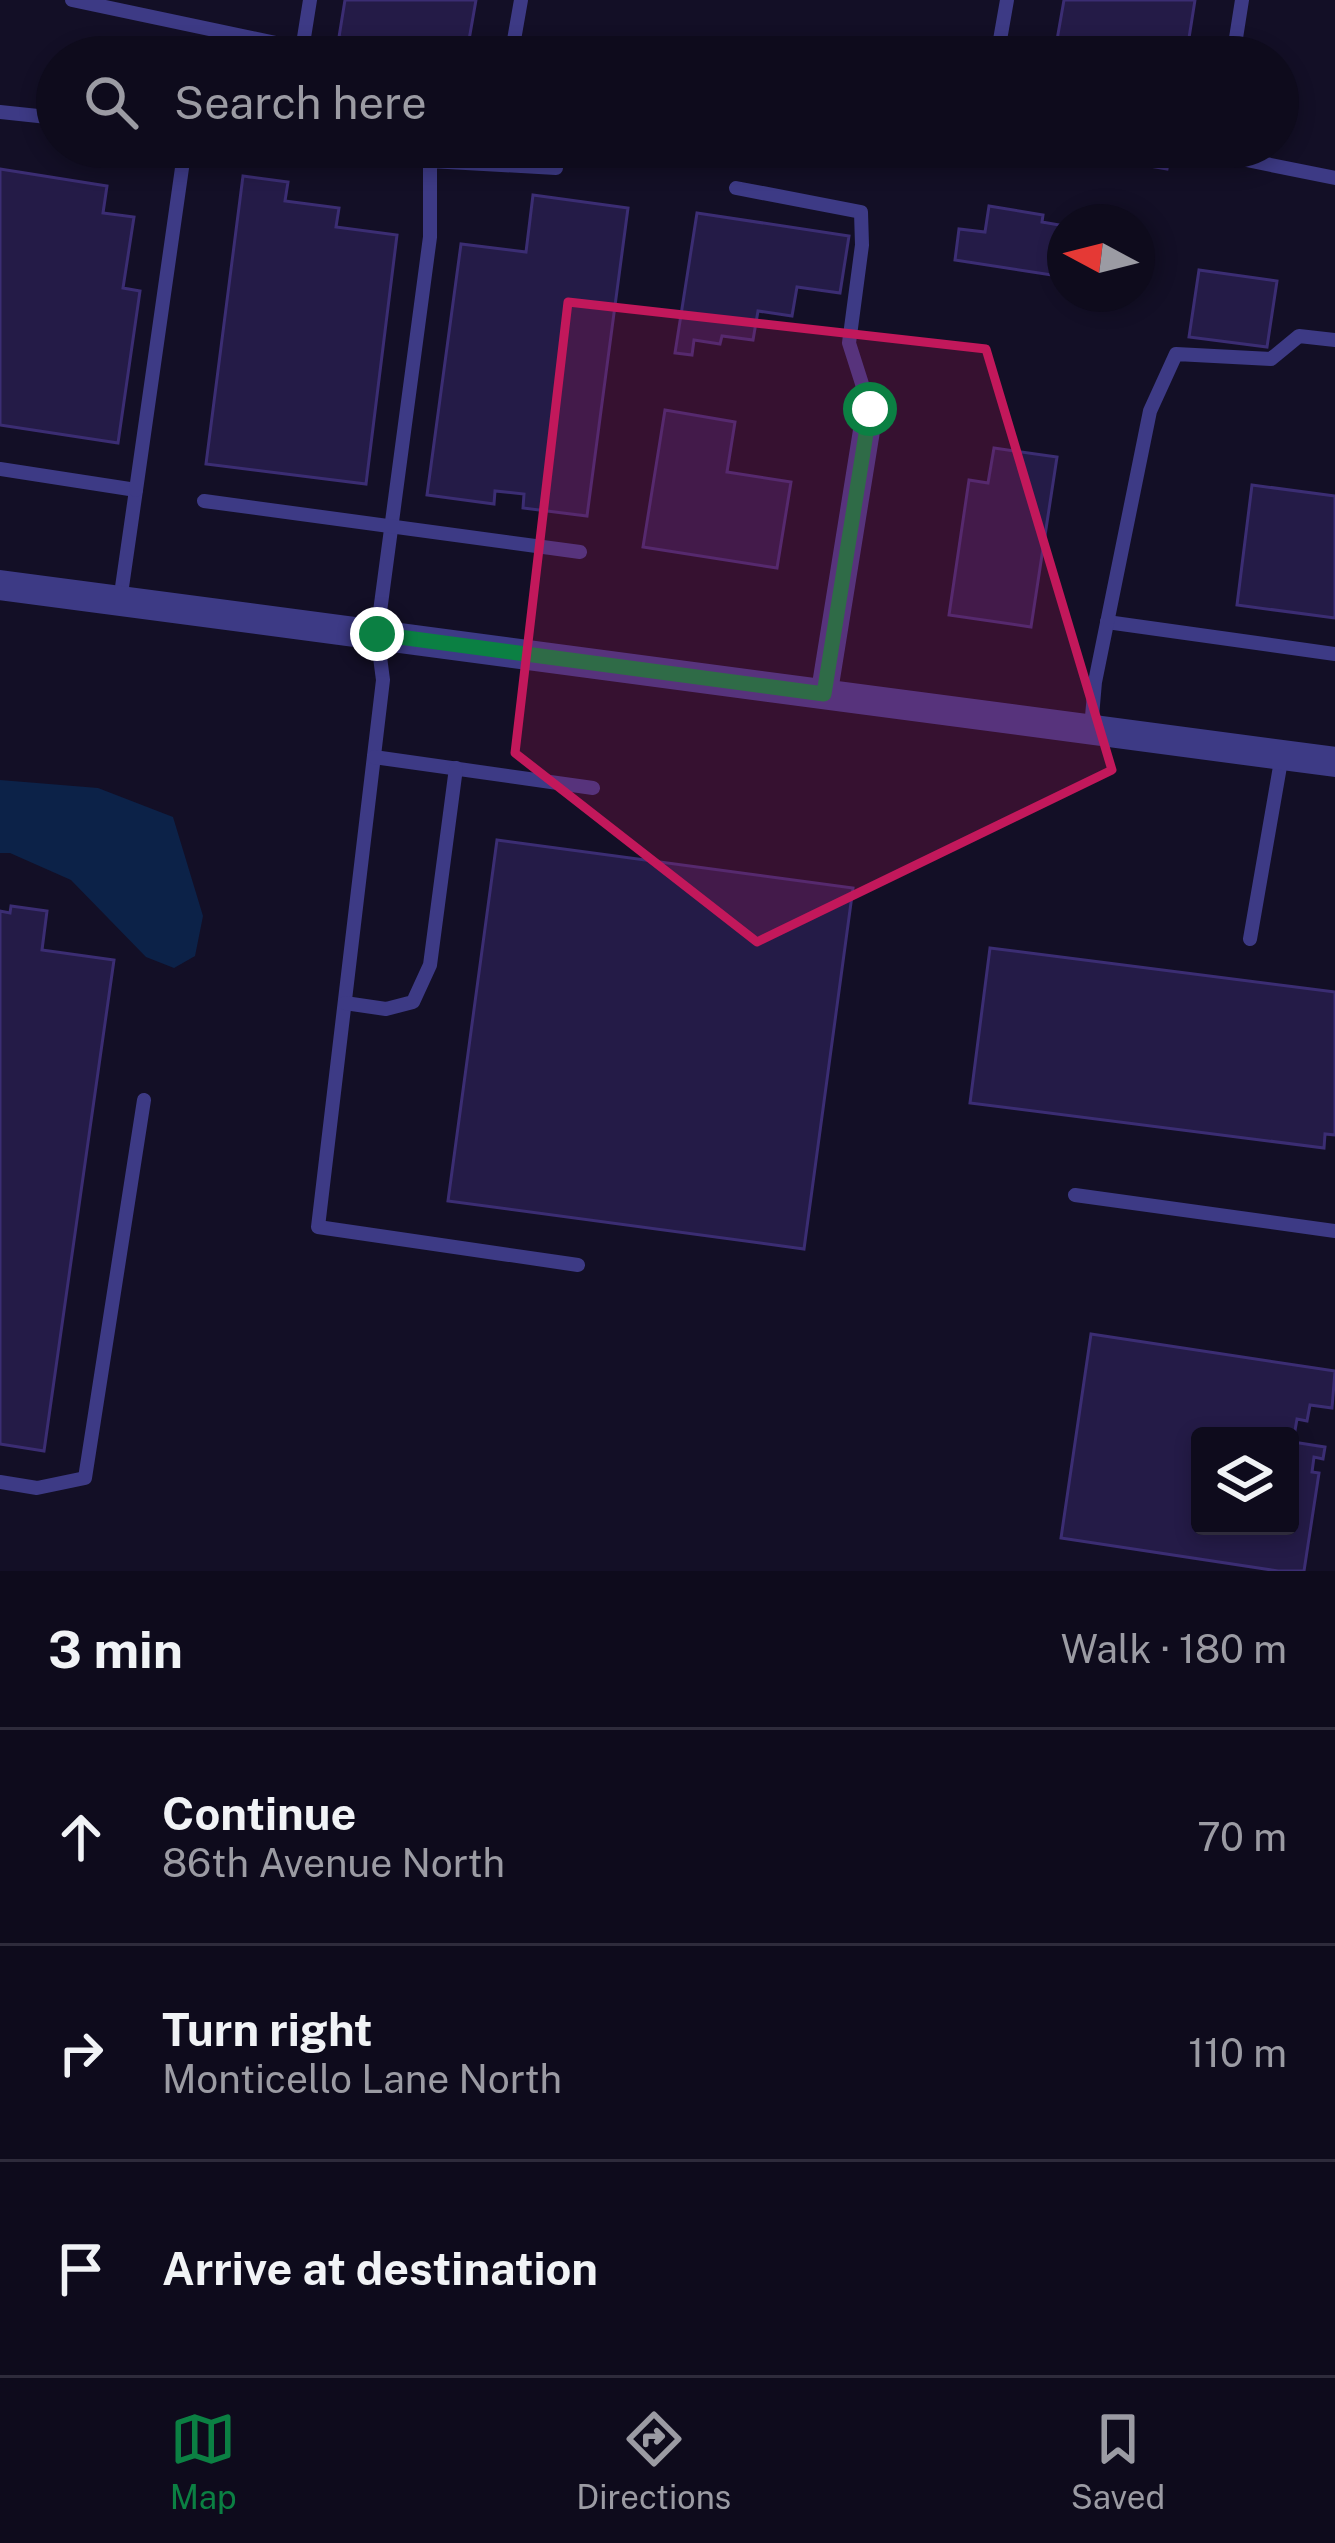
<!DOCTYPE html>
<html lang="en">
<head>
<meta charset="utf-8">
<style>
	:root { --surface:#0e0b1c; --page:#171425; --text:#f1f3f6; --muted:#9b9ba3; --line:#2e2b3b; --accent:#0b8043 }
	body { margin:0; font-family:"Public Sans",sans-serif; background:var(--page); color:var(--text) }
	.controls { position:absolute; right:36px; bottom:36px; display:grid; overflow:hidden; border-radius:12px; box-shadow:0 6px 18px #0003 }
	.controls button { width:108px; height:108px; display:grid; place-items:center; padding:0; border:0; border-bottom:3px solid var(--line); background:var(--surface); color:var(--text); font:60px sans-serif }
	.compass { position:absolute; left:1047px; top:204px; width:108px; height:108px; border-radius:50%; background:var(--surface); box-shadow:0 6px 18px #0003; rotate:277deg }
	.stop { position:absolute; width:36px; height:36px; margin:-27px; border:9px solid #0b8043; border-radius:50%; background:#fff }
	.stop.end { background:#0b8043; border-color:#fff; box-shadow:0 3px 12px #0008 }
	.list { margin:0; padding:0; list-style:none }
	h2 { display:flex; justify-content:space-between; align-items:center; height:156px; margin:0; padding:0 48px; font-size:51px }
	h2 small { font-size:39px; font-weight:400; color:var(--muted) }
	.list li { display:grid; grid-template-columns:78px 1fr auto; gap:36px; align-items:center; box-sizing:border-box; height:216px; padding:0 48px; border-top:3px solid var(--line) }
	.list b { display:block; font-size:45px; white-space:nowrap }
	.list p { margin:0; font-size:39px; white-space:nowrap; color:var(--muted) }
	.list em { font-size:39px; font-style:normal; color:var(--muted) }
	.icon { flex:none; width:66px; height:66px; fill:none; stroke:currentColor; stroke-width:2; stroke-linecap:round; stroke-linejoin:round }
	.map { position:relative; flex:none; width:1335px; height:1571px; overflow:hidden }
	.search { position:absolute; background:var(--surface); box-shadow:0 6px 18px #0003; left:36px; right:36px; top:36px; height:132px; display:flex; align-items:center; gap:30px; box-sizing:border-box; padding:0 42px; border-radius:66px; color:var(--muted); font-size:45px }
	.sheet { height:804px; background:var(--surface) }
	nav { display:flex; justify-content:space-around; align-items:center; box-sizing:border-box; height:168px; border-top:3px solid var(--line); background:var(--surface); font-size:33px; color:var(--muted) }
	nav a { display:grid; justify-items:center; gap:6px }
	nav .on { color:var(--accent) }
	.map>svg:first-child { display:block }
	.water { fill:#0c2248 }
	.building { fill:#241b47; stroke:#3b2d73; stroke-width:3; fill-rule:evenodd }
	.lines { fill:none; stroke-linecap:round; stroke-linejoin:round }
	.service { stroke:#3d3a85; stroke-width:14 }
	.minor { stroke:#3d3a85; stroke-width:27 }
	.tertiary { stroke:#3d3a85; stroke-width:30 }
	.route { stroke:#0b8043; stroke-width:15 }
	.marked { fill:#c2185b; fill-opacity:0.2; stroke:#c2185b; stroke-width:9; stroke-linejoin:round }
</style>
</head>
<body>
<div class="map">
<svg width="1335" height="1571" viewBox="0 0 1335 1571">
	<rect width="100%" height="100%" fill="#130f26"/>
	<path class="water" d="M0,780l98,8 75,29 30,99 -8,40 -21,12 -28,-11 -75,-77 -61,-27h-10z"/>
	<g class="building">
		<path d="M345,0h131l-10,57 -127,-20z"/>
		<path d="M1064,0h131l-9,57h-132z"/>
		<path d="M1040,147h131l-4,22z"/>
		<path d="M0,169l107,17 -4,27 31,4 -11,71 17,3 -22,152 -118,-18z"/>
		<path d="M243,176l45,6 -3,19 54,7 -3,19 61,8 -31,249 -160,-20z"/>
		<path d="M533,195l95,13 -41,308 -64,-8 1,-14 -29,-3 -1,13 -67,-9 34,-251 65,8z"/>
		<path d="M989,206l54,9 -1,7 23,4v51l-110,-17 4,-31 26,3z"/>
		<path d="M697,213l152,23 -9,57 -43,-6 -5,29 -34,-5 -5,29 -31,-4 -2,8 -26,-4 -2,15 -17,-2z"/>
		<path d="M1199,270l78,11 -10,66 -78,-10z"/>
		<path d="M665,410l70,12 -8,50 64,10 -14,86 -134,-21z"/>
		<path d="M994,448l63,9 -26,170 -82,-12 20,-135 19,3z"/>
		<path d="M1252,485l83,11v122l-98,-13z"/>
		<path d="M497,840l356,48 -49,361 -356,-48z"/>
		<path d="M11,906l36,5 -5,39 72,10 -70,491 -44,-7v-533l10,2z"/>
		<path d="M990,948l345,44v143l-10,-1 -1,14 -354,-45z"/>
		<path d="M1091,1334l244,37 -3,37 -22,-3 -3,16 -10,-2 -4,23 32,5 -2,12 -9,-2 -2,15 7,1 -15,98h-26l-217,-33zM1200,1436h90v90h-90z"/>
	</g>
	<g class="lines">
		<g class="service">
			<path d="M72,0l270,57"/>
			<path d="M302,50l8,-50"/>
			<path d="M511,57l10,-57"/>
			<path d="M997,57l10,-57"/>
			<path d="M1233,57l9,-57"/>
			<path d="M0,112l57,6"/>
			<path d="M1218,147l-1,7 118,24"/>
			<path d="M305,148l125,13"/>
			<path d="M982,148v-1"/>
			<path d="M556,168l-126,-7v76l-53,397 6,46 -65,547 260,38"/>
			<path d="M736,188l125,24 1,33 -13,98 21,66"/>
			<path d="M0,469l136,21 -16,111"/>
			<path d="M136,490l49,-343"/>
			<path d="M204,501l376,51"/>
			<path d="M1107,622l228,32"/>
			<path d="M1091,728l4,-46 55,-271 26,-57 95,5 28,-23 36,4"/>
			<path d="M374,757l219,31"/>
			<path d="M1250,939l32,-184"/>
			<path d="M345,1003l41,6 27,-7 17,-37 26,-197"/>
			<path d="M1075,1195l260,36"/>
			<path d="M0,1482l37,6 48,-10 59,-378"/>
		</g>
		<path class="minor" d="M824,694l46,-285"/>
		<path class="tertiary" d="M0,585l1335,177"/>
	</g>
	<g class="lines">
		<path class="route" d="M377,634l447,60 46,-285"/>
	</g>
	<path class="marked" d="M568,302l418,47 126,421 -355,172 -242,-189z"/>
</svg>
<div class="controls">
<button><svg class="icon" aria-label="layers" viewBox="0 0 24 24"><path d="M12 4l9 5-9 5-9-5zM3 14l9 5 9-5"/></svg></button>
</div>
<svg class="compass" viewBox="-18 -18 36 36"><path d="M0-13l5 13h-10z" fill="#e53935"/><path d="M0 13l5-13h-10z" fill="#9b9ba3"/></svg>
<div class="stop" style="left:870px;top:409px"></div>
<div class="stop end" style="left:377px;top:634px"></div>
<div class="search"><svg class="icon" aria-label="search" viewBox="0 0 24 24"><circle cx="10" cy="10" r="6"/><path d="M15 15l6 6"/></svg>Search here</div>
</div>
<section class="sheet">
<h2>3 min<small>Walk · 180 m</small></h2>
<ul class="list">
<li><svg class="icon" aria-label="ahead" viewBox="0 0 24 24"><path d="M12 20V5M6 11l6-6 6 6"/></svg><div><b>Continue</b><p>86th Avenue North</p></div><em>70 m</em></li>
<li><svg class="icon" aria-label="right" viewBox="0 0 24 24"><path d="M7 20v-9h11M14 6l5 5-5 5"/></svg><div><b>Turn right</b><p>Monticello Lane North</p></div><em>110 m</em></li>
<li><svg class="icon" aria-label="arrive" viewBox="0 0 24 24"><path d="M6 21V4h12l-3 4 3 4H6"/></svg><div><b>Arrive at destination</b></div></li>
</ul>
</section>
<nav>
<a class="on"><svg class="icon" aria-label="map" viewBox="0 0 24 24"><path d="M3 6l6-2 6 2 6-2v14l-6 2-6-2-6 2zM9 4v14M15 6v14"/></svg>Map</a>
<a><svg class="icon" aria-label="directions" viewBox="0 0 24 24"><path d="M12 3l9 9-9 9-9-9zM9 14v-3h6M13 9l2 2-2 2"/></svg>Directions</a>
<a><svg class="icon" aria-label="saved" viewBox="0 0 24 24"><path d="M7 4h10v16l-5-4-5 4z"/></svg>Saved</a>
</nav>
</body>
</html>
